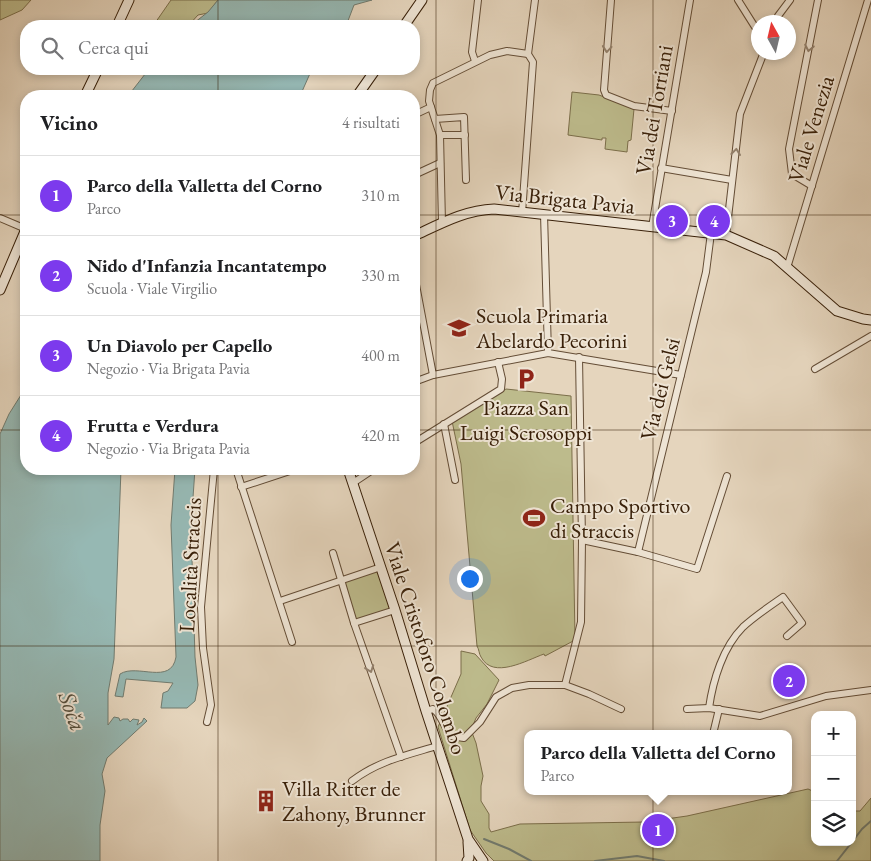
<!DOCTYPE html>
<html lang="it">
<head>
<meta charset="utf-8">
<style>
	:root { --surface:#fff; --page:#f2f2f2; --text:#202124; --muted:#757577; --line:#e0e0e0; --accent:#7c3aed }
	body { margin:0; font-family:"EB Garamond",serif; background:var(--page); color:var(--text) }
	.controls { position:absolute; right:15px; bottom:15px; display:grid; overflow:hidden; border-radius:10px; box-shadow:0 2px 8px #0003 }
	.controls button { width:45px; height:45px; display:grid; place-items:center; padding:0; border:0; border-bottom:1px solid var(--line); background:var(--surface); color:var(--text); font:25px sans-serif }
	.compass { position:absolute; left:751px; top:15px; width:45px; height:45px; border-radius:50%; background:var(--surface); box-shadow:0 2px 8px #0003; rotate:352deg }
	.you { position:absolute; left:469px; top:578px; width:18px; height:18px; margin:-12px; border:4px solid #fff; border-radius:50%; background:#1a73e8; box-shadow:0 0 0 8px #1a73e833 }
	.badge { display:grid; place-items:center; width:32px; height:32px; border-radius:50%; background:var(--accent); color:#fff; font-size:16px; font-weight:700 }
	.pin { position:absolute; translate:-50% -50%; border:2px solid #fff; box-shadow:0 1px 5px #0006 }
	.popup { position:absolute; left:524px; top:730px; width:268px; height:65px; box-sizing:border-box; display:grid; place-content:center; border-radius:10px; background:var(--surface); filter:drop-shadow(0 1px 4px #0005); font-size:16px; white-space:nowrap; color:var(--muted) }
	.popup b { font-size:19px; color:var(--text) }
	.popup::after { content:''; position:absolute; left:50%; top:100%; margin-left:-10px; border:10px solid transparent; border-top-color:var(--surface) }
	.list { margin:0; padding:0; list-style:none }
	h2 { display:flex; justify-content:space-between; align-items:center; height:65px; margin:0; padding:0 20px; font-size:21px }
	h2 small { font-size:16px; font-weight:400; color:var(--muted) }
	.list li { display:grid; grid-template-columns:32px 1fr auto; gap:15px; align-items:center; box-sizing:border-box; height:80px; padding:0 20px; border-top:1px solid var(--line) }
	.list b { display:block; font-size:19px; white-space:nowrap }
	.list p { margin:0; font-size:16px; white-space:nowrap; color:var(--muted) }
	.list em { font-size:16px; font-style:normal; color:var(--muted) }
	.icon { flex:none; width:28px; height:28px; fill:none; stroke:currentColor; stroke-width:2; stroke-linecap:round; stroke-linejoin:round }
	.map { position:relative; flex:none; width:871px; height:861px; overflow:hidden }
	.search { position:absolute; background:var(--surface); box-shadow:0 2px 8px #0003; left:20px; top:20px; width:400px; height:55px; display:flex; align-items:center; gap:12px; box-sizing:border-box; padding:0 18px; border-radius:20px; color:var(--muted); font-size:19px }
	.panel { position:absolute; background:var(--surface); box-shadow:0 2px 8px #0003; left:20px; top:90px; width:400px; height:385px; border-radius:20px }
	.map>svg:first-child { display:block }
	.green { fill:#bdbb8c; stroke:#7b6e4a }
	.water { fill:#96b8b3; stroke:#717b6f }
	.lines { fill:none; stroke-linecap:round; stroke-linejoin:round }
	.stream { stroke:#717b6f; stroke-width:2 }
	.street-casing { stroke:#644d36; stroke-width:8 }
	.secondary-casing { stroke:#392009; stroke-width:11 }
	.street { stroke:#eee4d4; stroke-width:6 }
	.secondary { stroke:#eee4d4; stroke-width:9 }
	.oneway { stroke:#94826e }
	.grid { fill:none; stroke:#392009; stroke-width:1; stroke-opacity:0.55 }
	.labels { text-anchor:middle; dominant-baseline:central; stroke-width:4; stroke-linejoin:round; paint-order:stroke }
	.street-label { font-size:22px; fill:#392009; stroke:#eee4d4 }
	.poi-label { font-size:22px; fill:#392009; stroke:#eee4d4; text-anchor:start }
	.water-label { font-size:24px; font-style:italic; fill:#554e3c; stroke:#eee4d4 }
</style>
</head>
<body>
<div class="map">
<svg width="871" height="861" viewBox="0 0 871 861">
	<rect width="100%" height="100%" fill="#e5d5bd"/>
	<filter id="stains"><feTurbulence type="fractalNoise" baseFrequency=".004" numOctaves="4"/><feColorMatrix values="0 0 0 0 .2 0 0 0 0 .09 0 0 0 0 .02 0 0 0 .5 -.17"/></filter>
	<radialGradient id="worn" r=".72"><stop offset=".6" stop-color="#630" stop-opacity="0"/><stop offset="1" stop-color="#630" stop-opacity=".3"/></radialGradient>
	<g class="green">
		<path d="M0,0h31l-9,10 -22,10z"/>
		<path d="M171,0h47l-10,13 -10,2 -10,11h-35z"/>
		<path d="M572,92l27,3 35,14 -3,31 -3,1 -1,11 -22,-3 1,-11h-4v2l-34,-5z"/>
		<path d="M506,389l65,7 4,244 -30,16 -1,-2c-17,6 -51,26 -63,3 -2,-3 -2,-8 -4,-11l-16,-182 -9,-43z"/>
		<path d="M381,567l14,43 -41,13 -13,-43z"/>
		<path d="M461,651l14,3 24,26 -12,24 -11,14 -5,12 5,13 7,33 -2,10v15l8,13v14l2,4 29,-8 125,-2 42,-6 121,-27 7,3v50h37v-31h8l11,-13v63h-377l-8,-8 -16,-23 -32,-103 23,-53z"/>
	</g>
	<g class="water">
		<path d="M218,0h154l-18,5 -8,21h-156l18,-14z"/>
		<path d="M149,69h163l-12,27h-172z"/>
		<path d="M26,387v82h95l-7,190 -6,34v32l6,-8 5,1 1,3 3,-2h5l2,3 3,-3 6,1 -2,5 5,-3 2,-4 3,3 -40,37 -5,16 3,17 -5,34v36h-100v-427l9,-20z"/>
		<path d="M175,469h20l-4,57 4,131 3,28 -3,16 -8,7h-26l2,-15 5,-2 5,-8 -47,-4 -3,18 -8,-1 5,-22c17,-11 51,12 56,-17l-5,-132z"/>
	</g>
	<g class="lines">
		<g class="stream">
			<path d="M484,839l25,10 22,12"/>
			<path d="M852,842l10,-13 9,-8"/>
			<path d="M595,861l42,-5 27,5"/>
			<path d="M837,861l15,-19"/>
		</g>
		<g class="street-casing">
			<g id="street">
				<path d="M611,0l-7,90 2,5 28,11 38,5"/>
				<path d="M738,0l17,27 3,1"/>
				<path d="M776,22l2,-6 12,-16"/>
				<path d="M475,61l-3,-9 6,-52"/>
				<path d="M414,115l17,-8"/>
				<path d="M435,119l29,-2 2,63"/>
				<path d="M440,135h25"/>
				<path d="M661,168l71,12"/>
				<path d="M414,175l26,-12"/>
				<path d="M812,186l-20,-12 -3,-25 29,-149"/>
				<path d="M522,213l11,-151 -5,-8 7,-54"/>
				<path d="M544,214l4,139"/>
				<path d="M0,218l26,11"/>
				<path d="M442,223l-2,-88 -11,-34 1,-11 3,-7 57,-28 17,-4 21,3"/>
				<path d="M652,227l38,-227"/>
				<path d="M726,235l14,-121 24,-62"/>
				<path d="M787,268l81,-268"/>
				<path d="M414,274l19,101"/>
				<path d="M815,369l56,-33"/>
				<path d="M414,382l19,-7 115,-22 133,22"/>
				<path d="M444,424l11,56"/>
				<path d="M414,443l87,-54 1,-10 -4,-17"/>
				<path d="M236,469l56,173"/>
				<path d="M353,483l21,-14"/>
				<path d="M241,487l55,-18"/>
				<path d="M582,540l56,12 59,17 30,-93"/>
				<path d="M638,552l68,-280 5,-39"/>
				<path d="M333,553l21,70 47,134"/>
				<path d="M280,601l101,-34"/>
				<path d="M354,623l41,-13"/>
				<path d="M565,685l16,-63 1,-82 -3,-183"/>
				<path d="M709,708c4,-28 14,-61 34,-81 12,-11 27,-21 40,-30l19,26 -15,13"/>
				<path d="M687,709l22,-1 51,8 66,-20 45,-6"/>
				<path d="M426,711l7,-2c9,6 11,19 18,27l13,2 16,-16 16,-25 16,-9 17,-3h36l24,9 32,15"/>
				<path d="M207,722l4,-17 -8,-57 -2,-41 13,-138"/>
				<path d="M713,734l6,-25"/>
				<path d="M352,781c26,-20 55,-26 85,-35"/>
			</g>
		</g>
		<g class="secondary-casing">
			<g id="secondary">
				<path d="M117,26l12,-26"/>
				<path d="M404,26l18,-26"/>
				<path d="M85,96l13,-27"/>
				<path d="M357,96l19,-27"/>
				<path d="M414,236c26,-12 51,-26 80,-27l232,26 48,21 63,55 26,8 8,1"/>
				<path d="M0,290l26,-61"/>
				<path d="M348,469l47,141 31,101 42,128 15,22"/>
				<path d="M467,861l2,-3 -1,-16"/>
			</g>
		</g>
		<use href="#street" class="street"/>
		<use href="#secondary" class="secondary"/>
	</g>
	<defs><path id="oneway-chevron" d="M-2-3.5L2.5 0L-2 3.5" fill="none" stroke-width="1.6" stroke-linecap="round" stroke-linejoin="round" transform="scale(1.25)"/></defs>
	<g class="oneway">
		<use href="#oneway-chevron" transform="translate(809 48) rotate(101)"/>
		<use href="#oneway-chevron" transform="translate(607 49) rotate(95)"/>
		<use href="#oneway-chevron" transform="translate(736 152) rotate(-83)"/>
		<use href="#oneway-chevron" transform="translate(370 669) rotate(70)"/>
	</g>
	<path class="grid" d="M218,0v26M436,0v861M653,0v861M218,69v27M0,215h26M414,215h457M0,430h26M414,430h457M218,469v392M0,646h871"/>
	<defs>
		<g id="school-bare" transform="scale(1.725)"><path d="M0-5L7-2L0 1L-7-2ZM-4 1L0 2.5L4 1V4Q0 6-4 4Z" fill="#8f2418" stroke="#eee4d4" stroke-width="2.5" paint-order="stroke"/></g>
		<g id="parking-bare" transform="scale(1.725)"><path d="M-3.5-5.5H1a3.5 3.5 0 0 1 0 7H-1V5.5H-3.5ZM-1-3.4V-.6H.8a1.4 1.4 0 0 0 0-2.8Z" fill="#8f2418" stroke="#eee4d4" stroke-width="2.5" paint-order="stroke"/></g>
		<g id="stadium-bare" transform="scale(1.725)"><path d="M0-5a6.5 5 0 1 0 0 10a6.5 5 0 1 0 0-10ZM-3.5-1.8h7v3.6h-7Z" fill="#8f2418" stroke="#eee4d4" stroke-width="2.5" paint-order="stroke"/></g>
		<g id="building-bare" transform="scale(1.725)"><path d="M-4-6H4V6H1V3H-1V6H-4ZM-2.5-4.3h1.7v1.8h-1.7ZM.8-4.3h1.7v1.8H.8ZM-2.5-1h1.7V.8h-1.7ZM.8-1h1.7V.8H.8Z" fill="#8f2418" stroke="#eee4d4" stroke-width="2.5" paint-order="stroke"/></g>
	</defs>
	<g fill-rule="evenodd">
		<use href="#school-bare" x="459" y="328"/>
		<use href="#parking-bare" x="526" y="379"/>
		<use href="#stadium-bare" x="534" y="518"/>
		<use href="#building-bare" x="266" y="801"/>
	</g>
	<g class="labels">
		<g class="street-label">
			<text transform="translate(654 110) rotate(-80)">Via dei Torriani</text>
			<text transform="translate(811 129) rotate(-73)">Viale Venezia</text>
			<text transform="translate(565 199) rotate(6)">Via Brigata Pavia</text>
			<text transform="translate(660 389) rotate(-76)">Via dei Gelsi</text>
			<text transform="translate(190 565) rotate(-87)">Località Straccis</text>
			<text transform="translate(426 648) rotate(72)">Viale Cristoforo Colombo</text>
		</g>
		<g class="poi-label">
			<text x="476" y="315">Scuola Primaria<tspan x="476" dy="25">Abelardo Pecorini</tspan></text>
			<text x="526" y="407" text-anchor="middle">Piazza San<tspan x="526" dy="25">Luigi Scrosoppi</tspan></text>
			<text x="550" y="505">Campo Sportivo<tspan x="550" dy="25">di Straccis</tspan></text>
			<text x="282" y="788">Villa Ritter de<tspan x="282" dy="25">Zahony, Brunner</tspan></text>
		</g>
		<g class="water-label">
			<text transform="translate(73 711) rotate(70)">Soča</text>
		</g>
	</g>
	<rect width="100%" height="100%" filter="url(#stains)"/>
	<rect width="100%" height="100%" fill="url(#worn)"/>
</svg>
<div class="controls">
<button>+</button>
<button>−</button>
<button><svg class="icon" aria-label="layers" viewBox="0 0 24 24"><path d="M12 4l9 5-9 5-9-5zM3 14l9 5 9-5"/></svg></button>
</div>
<svg class="compass" viewBox="-18 -18 36 36"><path d="M0-13l5 13h-10z" fill="#e53935"/><path d="M0 13l5-13h-10z" fill="#757577"/></svg>
<div class="you"></div>
<div class="pin badge" style="left:658px;top:830px">1</div>
<div class="popup"><b>Parco della Valletta del Corno</b>Parco</div>
<div class="pin badge" style="left:789px;top:681px">2</div>
<div class="pin badge" style="left:672px;top:221px">3</div>
<div class="pin badge" style="left:714px;top:221px">4</div>
<div class="search"><svg class="icon" aria-label="search" viewBox="0 0 24 24"><circle cx="10" cy="10" r="6"/><path d="M15 15l6 6"/></svg>Cerca qui</div>
<section class="panel">
<h2>Vicino<small>4 risultati</small></h2>
<ul class="list">
<li><span class="badge">1</span><div><b>Parco della Valletta del Corno</b><p>Parco</p></div><em>310 m</em></li>
<li><span class="badge">2</span><div><b>Nido d'Infanzia Incantatempo</b><p>Scuola · Viale Virgilio</p></div><em>330 m</em></li>
<li><span class="badge">3</span><div><b>Un Diavolo per Capello</b><p>Negozio · Via Brigata Pavia</p></div><em>400 m</em></li>
<li><span class="badge">4</span><div><b>Frutta e Verdura</b><p>Negozio · Via Brigata Pavia</p></div><em>420 m</em></li>
</ul>
</section>
</div>
</body>
</html>
